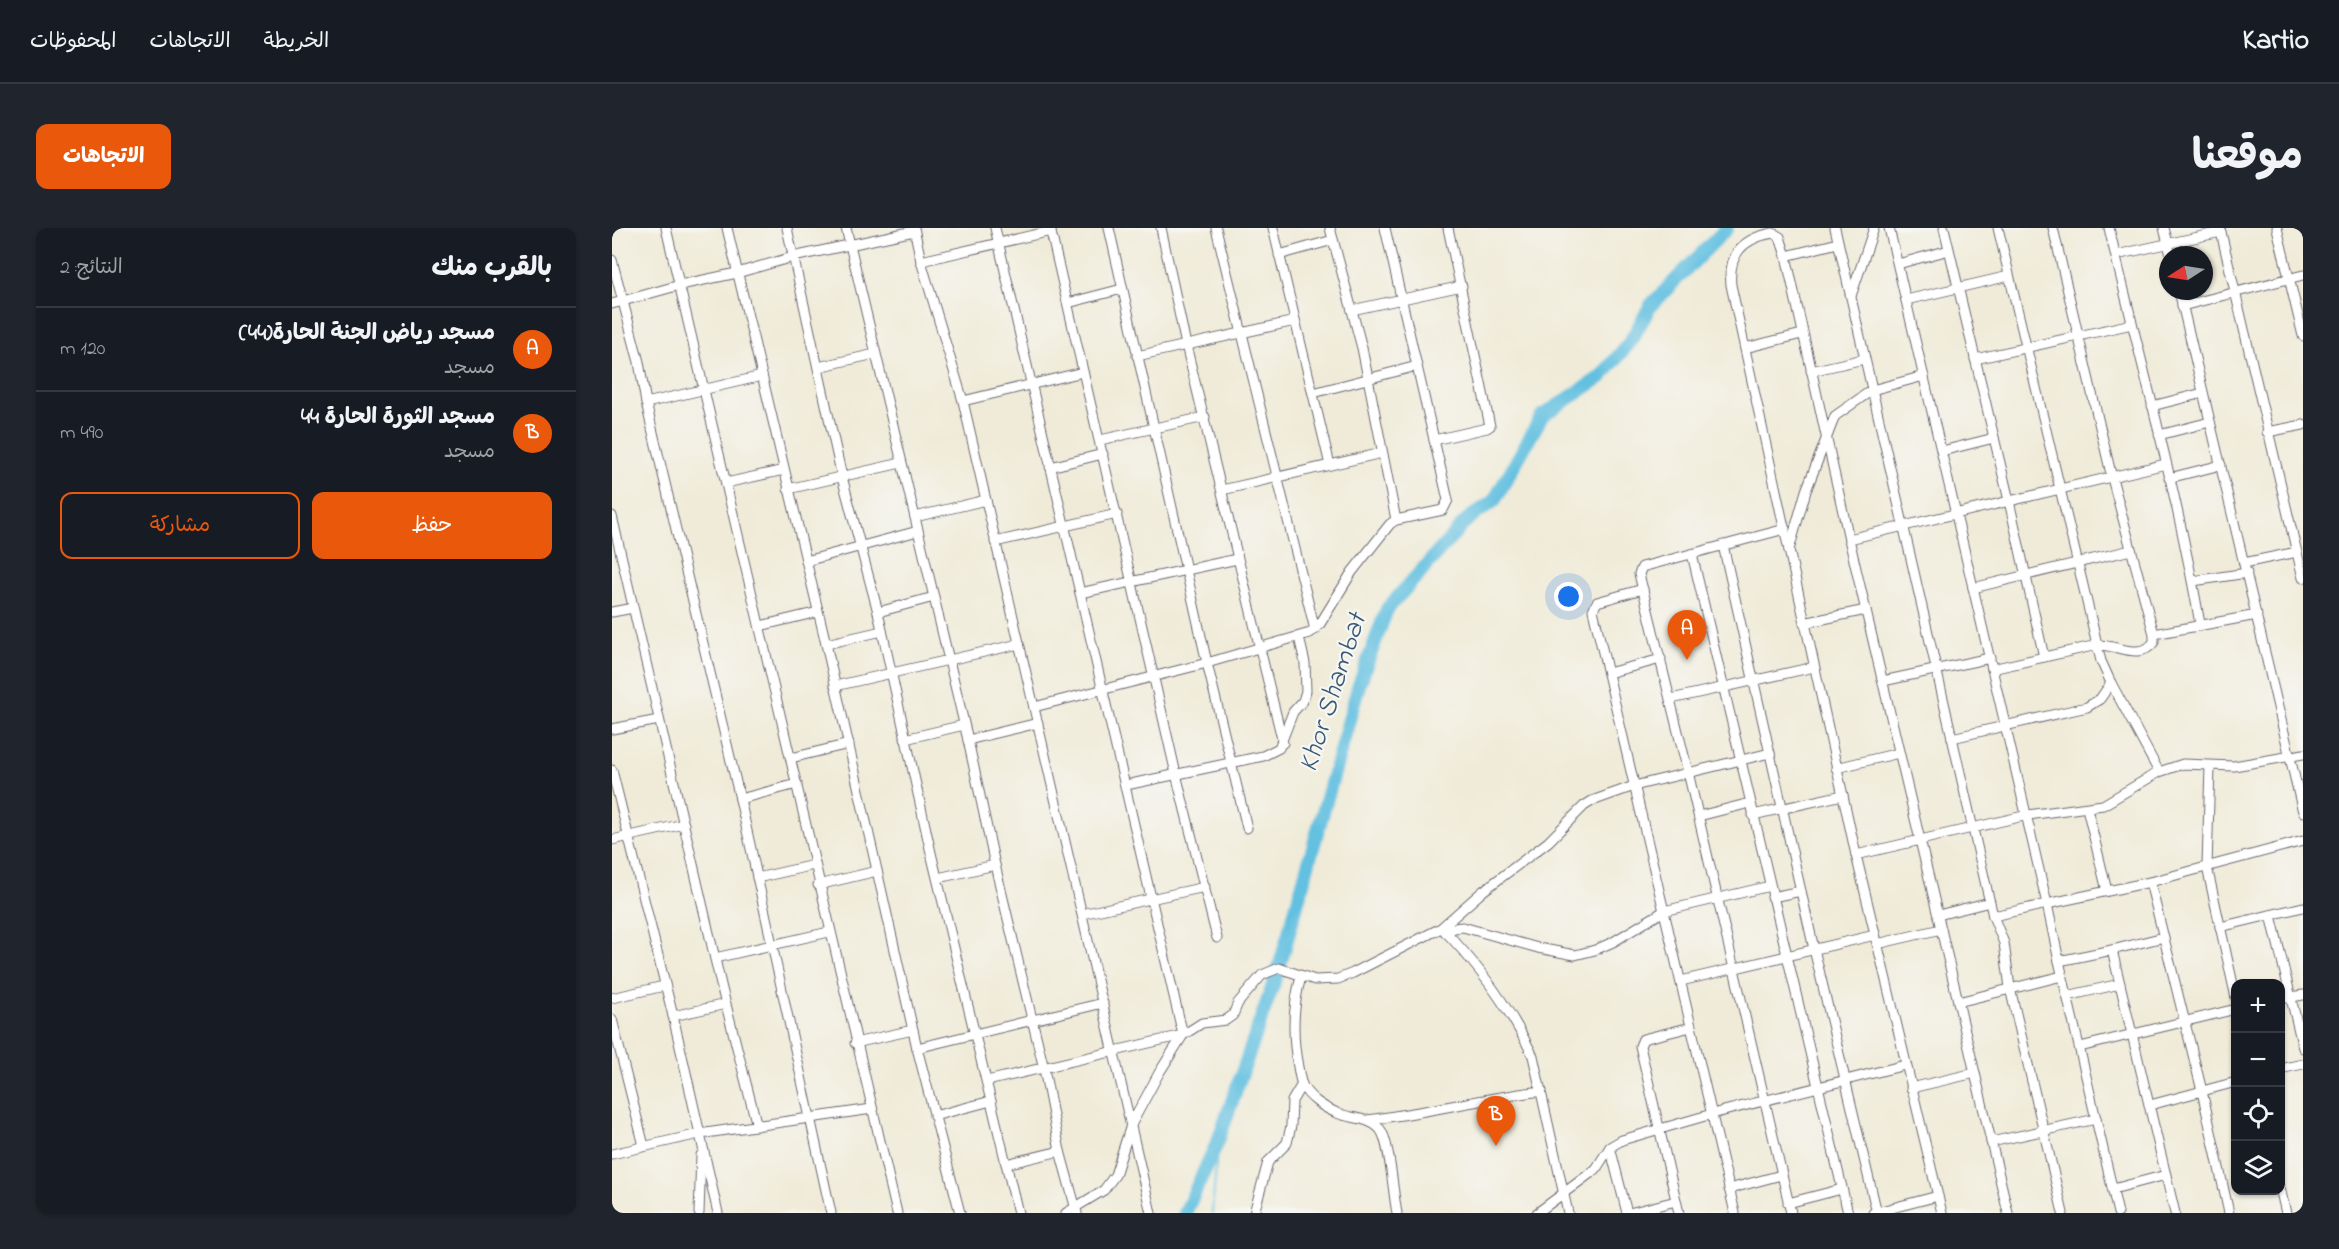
<!DOCTYPE html>
<html lang="ar">
<head>
<meta charset="utf-8">
<style>
	:root { --surface:#171b24; --page:#20242c; --text:#f1f3f6; --muted:#9ea1a6; --line:#363941; --accent:#ea580c }
	body { margin:0; font-family:"Indie Flower","Playpen Sans Arabic",sans-serif; background:var(--page); color:var(--text); direction:rtl }
	.controls { position:absolute; right:18px; bottom:18px; display:grid; overflow:hidden; border-radius:12px; box-shadow:0 2px 4px #0004 }
	.controls button { width:54px; height:54px; display:grid; place-items:center; padding:0; border:0; border-bottom:2px solid var(--line); background:var(--surface); color:var(--text); font:30px sans-serif }
	.compass { position:absolute; left:1547px; top:18px; width:54px; height:54px; border-radius:50%; background:var(--surface); box-shadow:0 2px 4px #0004; rotate:258deg }
	.you { position:absolute; left:957px; top:369px; width:21px; height:21px; margin:-15px; border:4px solid #fff; border-radius:50%; background:#1a73e8; box-shadow:0 0 0 9px #1a73e833 }
	.badge { display:grid; place-items:center; width:39px; height:39px; border-radius:50%; background:var(--accent); color:#fff; font-size:20px; font-weight:700 }
	.pin { position:absolute; translate:-50% -50px; filter:drop-shadow(0 2px 3px #0008) }
	.pin::after { content:''; position:absolute; top:32px; width:21px; height:18px; background:inherit; clip-path:polygon(0 0,100% 0,50% 100%) }
	.list { margin:0; padding:0; list-style:none }
	h2 { display:flex; justify-content:space-between; align-items:center; height:78px; margin:0; padding:0 24px; font-size:26px }
	h2 small { font-size:20px; font-weight:400; color:var(--muted) }
	.list li { display:grid; grid-template-columns:39px 1fr auto; gap:18px; align-items:center; box-sizing:border-box; height:84px; padding:0 24px; border-top:2px solid var(--line) }
	.list b { display:block; font-size:22px; white-space:nowrap }
	.list p { margin:0; font-size:20px; white-space:nowrap; color:var(--muted) }
	.list em { font-size:20px; font-style:normal; color:var(--muted) }
	.actions { display:flex; gap:12px; padding:18px 24px }
	.actions a { flex:1; padding:14px 0; border:2px solid var(--accent); border-radius:12px; text-align:center; font-size:21px; color:var(--accent) }
	.actions .main { background:var(--accent); color:#fff }
	.icon { flex:none; width:33px; height:33px; fill:none; stroke:currentColor; stroke-width:2; stroke-linecap:round; stroke-linejoin:round }
	.map { position:relative; flex:none; width:1691px; height:985px; overflow:hidden; direction:ltr; border-radius:12px }
	header { display:flex; align-items:center; gap:36px; box-sizing:border-box; height:84px; padding:0 30px; background:var(--surface); border-bottom:2px solid var(--line) }
	header strong { font-size:28px }
	nav { display:flex; gap:33px; margin-inline-start:auto; font-size:21px }
	.intro { display:flex; align-items:center; justify-content:space-between; box-sizing:border-box; height:144px; padding:0 36px }
	h1 { margin:0; font-size:42px }
	.button { padding:15px 27px; border-radius:12px; background:var(--accent); color:#fff; font-size:21px; font-weight:700 }
	main { display:flex; gap:36px; padding:0 36px }
	aside { flex:1; background:var(--surface); border-radius:12px; box-shadow:0 2px 4px #0004 }
	.map>svg:first-child { display:block }
	.lines { fill:none; stroke-linecap:round; stroke-linejoin:round }
	.stream { stroke:#62c0e0; stroke-width:2 }
	.river { stroke:#62c0e0; stroke-width:14 }
	.minor-casing { stroke:#6a6872; stroke-width:11 }
	.minor { stroke:#fff; stroke-width:9 }
	.labels { text-anchor:middle; dominant-baseline:central; stroke-width:4.5; stroke-linejoin:round; paint-order:stroke }
	.water-label { font-size:28px; font-style:italic; fill:#385975; stroke:#f6f6f2 }
</style>
</head>
<body>
<header>
<strong>Kartio</strong>
<nav><a>الخريطة</a><a>الاتجاهات</a><a>المحفوظات</a></nav>
</header>
<div class="intro"><h1>موقعنا</h1><a class="button">الاتجاهات</a></div>
<main>
<div class="map">
<svg width="1691" height="985" viewBox="0 0 1691 985">
	<rect width="100%" height="100%" fill="#f6f6f2"/>
	<filter id="ink" filterUnits="userSpaceOnUse"><feTurbulence type="fractalNoise" baseFrequency=".0167" numOctaves="2"/><feDisplacementMap in="SourceGraphic" scale="12" xChannelSelector="R" yChannelSelector="G"/><feConvolveMatrix kernelMatrix="1 2 1 2 8 2 1 2 1" color-interpolation-filters="sRGB"/></filter>
	<filter id="wash" filterUnits="userSpaceOnUse"><feTurbulence type="fractalNoise" baseFrequency=".008" numOctaves="4" result="noise"/><feDisplacementMap in="SourceGraphic" scale="24" xChannelSelector="R" yChannelSelector="G"/><feGaussianBlur stdDeviation="1.35" result="paint"/><feColorMatrix in="noise" values="0 0 0 0 0 0 0 0 0 0 0 0 0 0 0 0 0 1.4 0 .05"/><feComposite in="paint" operator="in"/></filter>
	<g filter="url(#wash)">
		<rect width="100%" height="100%" fill="#f0ebd8"/>
		<g class="lines">
			<path class="stream" d="M600,985l6,-72"/>
			<path class="river" d="M573,985l33,-72 61,-173 79,-280 29,-79 81,-90 26,-18 48,-85 59,-39 29,-35 21,-37 76,-77"/>
		</g>
	</g>
	<g filter="url(#ink)">
		<g class="lines">
			<g class="minor-casing">
				<g id="minor">
					<path d="M54,0c78,328 152,657 231,985"/>
					<path d="M115,0l99,416 91,404 43,165"/>
					<path d="M175,0l55,249 36,135 53,241 87,360"/>
					<path d="M234,0l122,512 27,125 49,204 16,82 17,62"/>
					<path d="M302,0l7,33 42,140 188,812"/>
					<path d="M438,0l126,546 41,164"/>
					<path d="M497,0l98,435 40,165"/>
					<path d="M549,0l25,117 97,398"/>
					<path d="M604,0l99,402"/>
					<path d="M661,0l57,237"/>
					<path d="M718,0l32,120 34,172"/>
					<path d="M1223,0l158,688"/>
					<path d="M1277,0l158,676 103,-22 153,-41"/>
					<path d="M1332,0l63,264 37,165"/>
					<path d="M1386,0l103,433 10,22 48,89"/>
					<path d="M1497,0c31,132 68,263 91,396"/>
					<path d="M1552,0l7,27"/>
					<path d="M1608,0l83,350"/>
					<path d="M1665,0l26,108"/>
					<path d="M667,27l54,-15"/>
					<path d="M1504,27l105,-23"/>
					<path d="M1174,28l52,-13"/>
					<path d="M0,32l27,102 7,41 94,396 91,414"/>
					<path d="M309,33l130,-30"/>
					<path d="M1286,36l51,-14"/>
					<path d="M1567,63l124,521"/>
					<path d="M1239,68l23,-68"/>
					<path d="M1294,72l103,-24"/>
					<path d="M456,75l54,-14"/>
					<path d="M0,76l68,-19 57,-12 56,-16 121,-26"/>
					<path d="M1570,78l121,-31"/>
					<path d="M740,82l110,-24"/>
					<path d="M1133,120l57,-14"/>
					<path d="M525,128l158,-35"/>
					<path d="M1363,131l157,-35"/>
					<path d="M206,139l57,-13"/>
					<path d="M1199,143l53,-12"/>
					<path d="M1312,148l-52,14 -37,26 -29,75 -17,59 67,305 86,358"/>
					<path d="M701,165l104,-27"/>
					<path d="M351,173l120,-29"/>
					<path d="M34,175l116,-27"/>
					<path d="M1540,178l51,-13"/>
					<path d="M1655,204l36,-7"/>
					<path d="M1547,207l51,-13"/>
					<path d="M488,212l105,-23"/>
					<path d="M822,212l53,-12 3,-2 -42,-198"/>
					<path d="M1330,223l52,-13"/>
					<path d="M438,239l53,-13"/>
					<path d="M1557,250l52,-13"/>
					<path d="M114,255l58,-13"/>
					<path d="M176,261l113,-26"/>
					<path d="M610,262l160,-37"/>
					<path d="M0,288l110,473 35,137"/>
					<path d="M303,289l71,-17"/>
					<path d="M1173,301l-143,38 -3,7 49,198 103,441"/>
					<path d="M1237,311l317,-75"/>
					<path d="M383,314l122,-28"/>
					<path d="M1111,317l91,404 63,264"/>
					<path d="M1177,322l-58,-265c-3,-31 12,-47 42,-52l7,4 6,19 63,283 159,674"/>
					<path d="M1080,326l156,659"/>
					<path d="M194,333l112,-30"/>
					<path d="M1632,335l53,-11"/>
					<path d="M1581,353l54,-8"/>
					<path d="M1361,360l158,-38"/>
					<path d="M1031,361l-46,13 -4,8 142,603"/>
					<path d="M468,365l157,-34"/>
					<path d="M0,384l21,-4"/>
					<path d="M266,384l56,-15"/>
					<path d="M1192,395l62,-13"/>
					<path d="M148,398l58,-14"/>
					<path d="M1542,406l103,-19"/>
					<path d="M214,416l56,-13"/>
					<path d="M1380,441l105,-24c19,-1 43,16 57,-3v-8l-42,-156 -59,-250"/>
					<path d="M996,445l53,-14"/>
					<path d="M1271,453l107,-23"/>
					<path d="M223,458l184,-42"/>
					<path d="M1059,471l143,-32"/>
					<path d="M422,479l173,-44 103,-30 10,-9 32,-52 38,-48 6,-4 47,-10 5,-10 -63,-272"/>
					<path d="M0,501l47,-9"/>
					<path d="M1340,510l135,-31 13,-8 11,-16"/>
					<path d="M293,511l59,-14"/>
					<path d="M356,512l70,-17"/>
					<path d="M179,530l58,-14"/>
					<path d="M1598,539l-3,100 29,131"/>
					<path d="M1224,540l63,-15"/>
					<path d="M0,542l61,246 45,197"/>
					<path d="M514,557l137,-29 16,-8 14,-36 10,-11 3,-10 -1,-28 -6,-26"/>
					<path d="M128,571l57,-15"/>
					<path d="M1475,580l20,83"/>
					<path d="M1141,587l90,-20"/>
					<path d="M1087,588l51,-13"/>
					<path d="M0,612l72,-16"/>
					<path d="M1244,627l172,-40 75,-10 56,-33 24,-8 51,2 69,-12"/>
					<path d="M145,650l57,-13"/>
					<path d="M326,650l57,-13"/>
					<path d="M1538,654l52,209 27,122"/>
					<path d="M206,657l59,-14"/>
					<path d="M1160,669l29,-6"/>
					<path d="M470,686l123,-27"/>
					<path d="M1326,687l52,-13"/>
					<path d="M1659,687l32,133"/>
					<path d="M1608,699l83,-20"/>
					<path d="M830,700c37,38 68,80 91,128l35,157"/>
					<path d="M834,705l8,-5 9,-1 75,21 37,7 20,-5 18,-8 51,-31 106,-25"/>
					<path d="M1265,716l64,-15"/>
					<path d="M1500,722l52,-13"/>
					<path d="M103,730l114,-26"/>
					<path d="M1447,733l59,252"/>
					<path d="M689,749c-9,31 -9,59 -3,90 1,5 2,13 4,18 7,13 22,23 35,28 14,6 32,4 43,16 10,12 13,65 17,84"/>
					<path d="M1069,753l194,-46"/>
					<path d="M1508,756l55,229"/>
					<path d="M0,770l52,-12"/>
					<path d="M1668,771l23,-4"/>
					<path d="M1346,774l104,-26"/>
					<path d="M61,788l53,-12"/>
					<path d="M0,791l32,127"/>
					<path d="M243,815l58,-13"/>
					<path d="M1468,819l156,-38"/>
					<path d="M305,820l186,-45"/>
					<path d="M1668,841l23,-5"/>
					<path d="M375,853l196,-46 -188,-807"/>
					<path d="M1299,860l64,-15"/>
					<path d="M1538,877l86,-23"/>
					<path d="M322,888l57,-15"/>
					<path d="M755,892c59,-7 116,-22 175,-29"/>
					<path d="M1379,914l105,-23"/>
					<path d="M998,919l17,66"/>
					<path d="M0,926l87,-20 173,-25"/>
					<path d="M394,936l54,-13"/>
					<path d="M1668,960l6,25"/>
					<path d="M1117,961l52,-14"/>
					<path d="M1501,961l53,-14"/>
					<path d="M1176,975l54,-14"/>
					<path d="M87,985l2,-58"/>
					<path d="M454,985l38,-23 11,-15 16,-50 28,-52 24,-38 19,-12 24,-3 7,-5 5,-12 24,-28 17,-7 36,12 23,-1 15,-6 88,-45 42,-37 65,-49 36,-36 8,-5 42,-15 136,-33"/>
					<path d="M642,985l14,-51 19,-19 4,-17 1,-25 10,-17"/>
					<path d="M925,985l59,-44 14,-22 12,-7 90,-26 193,-49"/>
					<path d="M1017,985l47,-12"/>
					<path d="M1067,985l-39,-167 3,-7 48,-12"/>
					<path d="M1261,985l65,-17"/>
					<path d="M1451,985l-53,-225 -6,-45 -11,-27 54,-12 12,57 53,-11 8,34 -53,12"/>
				</g>
			</g>
			<use href="#minor" class="minor"/>
		</g>
	</g>
	<g class="labels">
		<g class="water-label">
			<text transform="translate(722 465) rotate(-72)">Khor Shambat</text>
		</g>
	</g>
</svg>
<div class="controls">
<button>+</button>
<button>−</button>
<button><svg class="icon" aria-label="locate" viewBox="0 0 24 24"><circle cx="12" cy="12" r="6"/><path d="M12 2v4M12 18v4M2 12h4M18 12h4"/></svg></button>
<button><svg class="icon" aria-label="layers" viewBox="0 0 24 24"><path d="M12 4l9 5-9 5-9-5zM3 14l9 5 9-5"/></svg></button>
</div>
<svg class="compass" viewBox="-18 -18 36 36"><path d="M0-13l5 13h-10z" fill="#e53935"/><path d="M0 13l5-13h-10z" fill="#9ea1a6"/></svg>
<div class="you"></div>
<div class="pin badge" style="left:1075px;top:432px">A</div>
<div class="pin badge" style="left:884px;top:918px">B</div>
</div>
<aside>
<h2>بالقرب منك<small>النتائج: 2</small></h2>
<ul class="list">
<li><span class="badge">A</span><div><b>مسجد رياض الجنة الحارة(44)</b><p>مسجد</p></div><em>120 m</em></li>
<li><span class="badge">B</span><div><b>مسجد الثورة الحارة 44</b><p>مسجد</p></div><em>490 m</em></li>
</ul>
<div class="actions"><a class="main">حفظ</a><a>مشاركة</a></div>
</aside>
</main>
</body>
</html>
